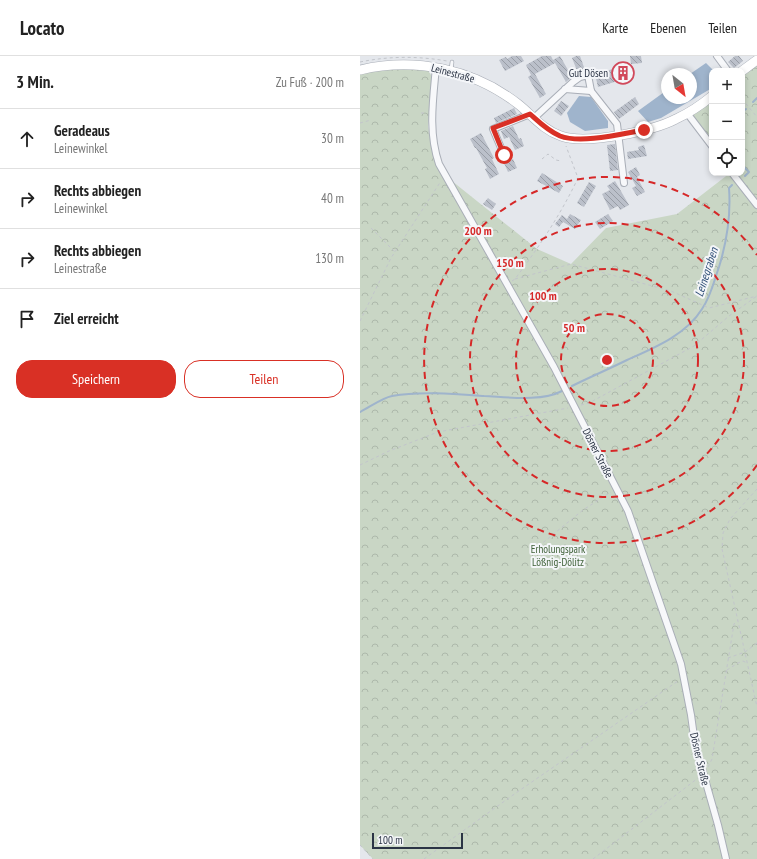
<!DOCTYPE html>
<html lang="de">
<head>
<meta charset="utf-8">
<style>
	:root { --surface:#fff; --page:#f2f2f2; --text:#222; --muted:#767676; --line:#e0e0e0; --accent:#d93025 }
	body { margin:0; font-family:"PT Sans Narrow",sans-serif; background:var(--page); color:var(--text) }
	.controls { position:absolute; right:12px; top:12px; display:grid; overflow:hidden; border-radius:8px; box-shadow:0 2px 6px #0003 }
	.controls button { width:36px; height:36px; display:grid; place-items:center; padding:0; border:0; border-bottom:1px solid var(--line); background:var(--surface); color:var(--text); font:20px sans-serif }
	.compass { position:absolute; left:301px; top:12px; width:36px; height:36px; border-radius:50%; background:var(--surface); box-shadow:0 2px 6px #0003; rotate:149deg }
	.scale { position:absolute; left:12px; bottom:10px; width:91px; box-sizing:border-box; padding-left:4px; border:2px solid #2b3445; border-top:0; font-size:11px; line-height:14px; white-space:nowrap; color:#2b3445; -webkit-text-stroke:3px #f4f6f9; paint-order:stroke }
	.stop { position:absolute; width:12px; height:12px; margin:-9px; border:3px solid #d93025; border-radius:50%; background:#fff }
	.stop.end { background:#d93025; border-color:#fff; box-shadow:0 1px 4px #0008 }
	.list { margin:0; padding:0; list-style:none }
	h2 { display:flex; justify-content:space-between; align-items:center; height:52px; margin:0; padding:0 16px; font-size:17px }
	h2 small { font-size:13px; font-weight:400; color:var(--muted) }
	.list li { display:grid; grid-template-columns:26px 1fr auto; gap:12px; align-items:center; box-sizing:border-box; height:60px; padding:0 16px; border-top:1px solid var(--line) }
	.list b { display:block; font-size:15px; white-space:nowrap }
	.list p { margin:0; font-size:13px; white-space:nowrap; color:var(--muted) }
	.list em { font-size:13px; font-style:normal; color:var(--muted) }
	.actions { display:flex; gap:8px; padding:12px 16px }
	.actions a { flex:1; padding:9px 0; border:1px solid var(--accent); border-radius:16px; text-align:center; font-size:14px; color:var(--accent) }
	.actions .main { background:var(--accent); color:#fff }
	.icon { flex:none; width:22px; height:22px; fill:none; stroke:currentColor; stroke-width:2; stroke-linecap:round; stroke-linejoin:round }
	.map { position:relative; flex:none; width:397px; height:803px; overflow:hidden }
	header { display:flex; align-items:center; gap:24px; box-sizing:border-box; height:56px; padding:0 20px; background:var(--surface); border-bottom:1px solid var(--line) }
	header strong { font-size:19px }
	nav { display:flex; gap:22px; margin-inline-start:auto; font-size:14px }
	main { display:flex }
	aside { flex:1; background:var(--surface) }
	.map>svg:first-child { display:block }
	.park { fill:url(#park-crowns) }
	.water { fill:#9fb4cc }
	.lines { fill:none; stroke-linecap:round; stroke-linejoin:round }
	.stream { stroke:#9fb4cc; stroke-width:2 }
	.building { fill:url(#building-back-hatch) }
	.service-casing { stroke:#a9aeb7; stroke-width:4.5 }
	.minor-casing { stroke:#a9aeb7; stroke-width:8 }
	.secondary-casing { stroke:#a9aeb7; stroke-width:10 }
	.path { stroke:#c2c5cb; stroke-width:1; stroke-dasharray:3 3; stroke-linecap:butt }
	.service { stroke:#f7f8fa; stroke-width:3 }
	.minor { stroke:#f7f8fa; stroke-width:6 }
	.secondary { stroke:#fff; stroke-width:9 }
	.route { stroke:#d93025; stroke-width:5 }
	.ring { fill:none; stroke:#d62828; stroke-width:2; stroke-dasharray:7 5 }
	.labels { text-anchor:middle; dominant-baseline:central; stroke-width:4; stroke-linejoin:round; paint-order:stroke }
	.street-label { font-size:11px; fill:#2b3445; stroke:#f4f6f9 }
	.poi-label { font-size:11px; fill:#2b3445; stroke:#f4f6f9; text-anchor:end }
	.park-label { font-size:11px; fill:#3f6138; stroke:#f4f6f9 }
	.water-label { font-size:12px; font-style:italic; fill:#34527a; stroke:#f4f6f9 }
	.centre { fill:#d62828; stroke:#f4f6f9; stroke-width:2 }
	.ring-label { font-size:12px; text-anchor:middle; font-weight:bold; fill:#d62828; stroke:#f4f6f9; stroke-width:4; stroke-linejoin:round; paint-order:stroke }
</style>
</head>
<body>
<header>
<strong>Locato</strong>
<nav><a>Karte</a><a>Ebenen</a><a>Teilen</a></nav>
</header>
<main>
<aside>
<h2>3 Min.<small>Zu Fuß · 200 m</small></h2>
<ul class="list">
<li><svg class="icon" aria-label="ahead" viewBox="0 0 24 24"><path d="M12 20V5M6 11l6-6 6 6"/></svg><div><b>Geradeaus</b><p>Leinewinkel</p></div><em>30 m</em></li>
<li><svg class="icon" aria-label="right" viewBox="0 0 24 24"><path d="M7 20v-9h11M14 6l5 5-5 5"/></svg><div><b>Rechts abbiegen</b><p>Leinewinkel</p></div><em>40 m</em></li>
<li><svg class="icon" aria-label="right" viewBox="0 0 24 24"><path d="M7 20v-9h11M14 6l5 5-5 5"/></svg><div><b>Rechts abbiegen</b><p>Leinestraße</p></div><em>130 m</em></li>
<li><svg class="icon" aria-label="arrive" viewBox="0 0 24 24"><path d="M6 21V4h12l-3 4 3 4H6"/></svg><div><b>Ziel erreicht</b></div></li>
</ul>
<div class="actions"><a class="main">Speichern</a><a>Teilen</a></div>
</aside>
<div class="map">
<svg width="397" height="803" viewBox="0 0 397 803">
	<defs>
		<pattern id="park-crowns" width="20" height="18" patternUnits="userSpaceOnUse"><rect width="20" height="18" fill="#c9d6c5"/><path d="M2 6a3 3 0 1 1 6 0M12 15a3 3 0 1 1 6 0" fill="none" stroke="#adb8ab"/></pattern>
		<pattern id="building-back-hatch" width="6" height="6" patternUnits="userSpaceOnUse"><rect width="6" height="6" fill="#bbc0ca"/><path d="M-1 5l2 2M0 0l6 6M5-1l2 2" fill="none" stroke="#989da6"/></pattern>
	</defs>
	<rect width="100%" height="100%" fill="#e4e7ec"/>
	<g class="park">
		<path d="M397,4v799h-384l-13,-14v-772l34,-5 34,2 3,5 1,6 -4,45 4,26 10,21 95,76 34,15 35,-36 71,-14 53,-41h12v-102z"/>
		<path d="M352,40v50l-25,-33z"/>
	</g>
	<g class="water">
		<path d="M346,7l8,8h-2v17l-51,30 -13,4 -10,-11 29,-21v8h24v-24h-1z"/>
		<path d="M219,40l12,1 17,24v7l-23,3 -15,-9 -3,-9z"/>
	</g>
	<g class="lines">
		<g class="stream">
			<path d="M393,46l4,-4"/>
			<path d="M382,56l4,-3"/>
			<path d="M382,109l7,7 -4,4"/>
			<path d="M212,330c18,-9 37,-17 55,-26 27,-12 59,-25 75,-51 9,-13 12,-28 17,-42 8,-26 12,-52 10,-79l3,-3"/>
			<path d="M0,356c10,-5 22,-14 32,-16 28,-5 64,-2 92,0 23,1 57,6 78,-5"/>
		</g>
	</g>
	<g class="building">
		<path d="M152,0h9l3,5 -19,10 -6,-11 7,-3 1,2z"/>
		<path d="M182,0h9l2,4 7,-4 12,21 -6,5 -11,-19 -20,11 11,20 -6,4 -12,-21 3,-2 -5,-10z"/>
		<path d="M216,0h4l5,14 -7,3 -6,-15z"/>
		<path d="M270,0h11l1,7 -11,1z"/>
		<path d="M375,0h4l4,5 -9,7 -6,-6z"/>
		<path d="M271,8l3,12 -36,11 -3,-13z"/>
		<path d="M275,41l4,7 -20,15 -5,-7z"/>
		<path d="M201,45l8,5 -8,10 -7,-5z"/>
		<path d="M154,52l3,6 -21,9 -2,-5z"/>
		<path d="M153,70l6,13 2,-1 3,8 -9,4 -6,-13 -5,2 -3,-8z"/>
		<path d="M121,77l13,25 -2,1 7,15 -9,5 -5,-10 2,-1 -11,-20h-1l-5,-9z"/>
		<path d="M255,88l3,26 -8,1 -3,-26z"/>
		<path d="M284,89l3,11 -19,3 -1,-7 12,-2 -1,-3z"/>
		<path d="M153,103l4,9 -9,4 -4,-9z"/>
		<path d="M276,111l4,8 -3,2 8,15 -8,4 -5,-8 4,-2 -8,-14z"/>
		<path d="M182,117l21,13 -4,7 -22,-12z"/>
		<path d="M255,125l14,24 -9,5 -2,-4 -8,4 -8,-16 8,-4 -3,-4z"/>
		<path d="M229,126l7,4 -12,21 -7,-4z"/>
		<path d="M128,142l8,6 -4,6 -9,-6z"/>
		<path d="M210,158l11,6 -6,9 -12,-7 -4,5 -4,-3 7,-9 5,4z"/>
		<path d="M248,158l5,7 -13,8 -5,-7z"/>
	</g>
	<g class="lines">
		<g class="service-casing">
			<path id="service" d="M91,14l1,-8"/>
		</g>
		<g class="minor-casing">
			<g id="minor">
				<path d="M357,0l11,15"/>
				<path d="M76,11c-3,33 -8,65 3,97l115,203 74,144 53,153 10,51 4,29 23,81 8,34"/>
				<path d="M205,33l26,2"/>
				<path d="M327,57l25,33"/>
				<path d="M174,62l39,-36 7,-5 8,-2 3,16 26,33 7,59"/>
				<path d="M144,99l-11,-26 37,-15"/>
				<path d="M372,117l25,32"/>
			</g>
		</g>
		<g class="secondary-casing">
			<g id="secondary">
				<path d="M0,14c55,-13 113,-1 158,34 14,11 25,26 43,32 25,9 92,-5 115,-17 13,-6 25,-14 36,-23"/>
				<path d="M382,15l15,-11"/>
			</g>
		</g>
		<g class="path">
			<path d="M0,6c29,-6 58,-6 87,-1"/>
			<path d="M382,43l15,18"/>
			<path d="M61,57h5"/>
			<path d="M0,67l11,-3"/>
			<path d="M182,103l6,-5 8,6 5,1"/>
			<path d="M11,172l24,24"/>
			<path d="M155,223l56,-15 100,27 38,17 48,-12"/>
			<path d="M152,225l3,-2c24,-32 46,-65 63,-101l-12,-32"/>
			<path d="M0,265l31,-63 50,-77"/>
			<path d="M221,349l8,-2 105,-57 35,-30 28,-20"/>
			<path d="M0,409l29,-14 49,-19 130,-24"/>
			<path d="M397,433l-27,30 -7,14 -1,16 35,158"/>
			<path d="M174,494l49,-40 28,-18"/>
			<path d="M368,602l17,-6 12,-9"/>
			<path d="M367,614l11,-7 5,-2 4,2"/>
			<path d="M348,711l4,-8 22,-135 4,-4"/>
			<path d="M0,789l13,14"/>
			<path d="M64,803l89,-64 165,-114"/>
			<path d="M233,803l105,-81"/>
		</g>
		<use href="#service" class="service"/>
		<use href="#minor" class="minor"/>
		<use href="#secondary" class="secondary"/>
	</g>
	<g class="lines">
		<path class="route" d="M144,99l-11,-27 37,-14c9,8 18,17 30,22 21,8 61,-2 84,-6"/>
	</g>
	<g class="ring">
		<circle cx="247" cy="304" r="46"/>
		<circle cx="247" cy="304" r="91"/>
		<circle cx="247" cy="304" r="137"/>
		<path d="M397 409A183 183 0 1 1 397 199"/>
	</g>
	<defs>
		<g id="building-ring" transform="scale(1.15)"><circle r="9.5" fill="#f4f6f9" stroke="#d1495b" stroke-width="1.5"/><path d="M-4-6H4V6H1V3H-1V6H-4ZM-2.5-4.3h1.7v1.8h-1.7ZM.8-4.3h1.7v1.8H.8ZM-2.5-1h1.7V.8h-1.7ZM.8-1h1.7V.8H.8Z" fill="#d1495b"/></g>
	</defs>
	<g fill-rule="evenodd">
		<use href="#building-ring" x="263" y="17"/>
	</g>
	<g class="labels">
		<g class="street-label">
			<text transform="translate(93 17) rotate(15)">Leinestraße</text>
			<text transform="translate(238 397) rotate(63)">Dösner Straße</text>
			<text transform="translate(340 703) rotate(77)">Dösner Straße</text>
		</g>
		<g class="poi-label">
			<text x="248" y="17">Gut Dösen</text>
		</g>
		<g class="park-label">
			<text x="198" y="493">Erholungspark<tspan x="198" dy="13">Lößnig-Dölitz</tspan></text>
		</g>
		<g class="water-label">
			<text transform="translate(346 216) rotate(-72)">Leinegraben</text>
		</g>
	</g>
	<circle cx="247" cy="304" r="6" class="centre"/>
	<g class="ring-label">
		<text x="118" y="179">200 m</text>
		<text x="150" y="211">150 m</text>
		<text x="183" y="244">100 m</text>
		<text x="214" y="276">50 m</text>
	</g>
</svg>
<div class="controls">
<button>+</button>
<button>−</button>
<button><svg class="icon" aria-label="locate" viewBox="0 0 24 24"><circle cx="12" cy="12" r="6"/><path d="M12 2v4M12 18v4M2 12h4M18 12h4"/></svg></button>
</div>
<svg class="compass" viewBox="-18 -18 36 36"><path d="M0-13l5 13h-10z" fill="#e53935"/><path d="M0 13l5-13h-10z" fill="#767676"/></svg>
<div class="scale">100 m</div>
<div class="stop" style="left:144px;top:99px"></div>
<div class="stop end" style="left:284px;top:74px"></div>
</div>
</main>
</body>
</html>
